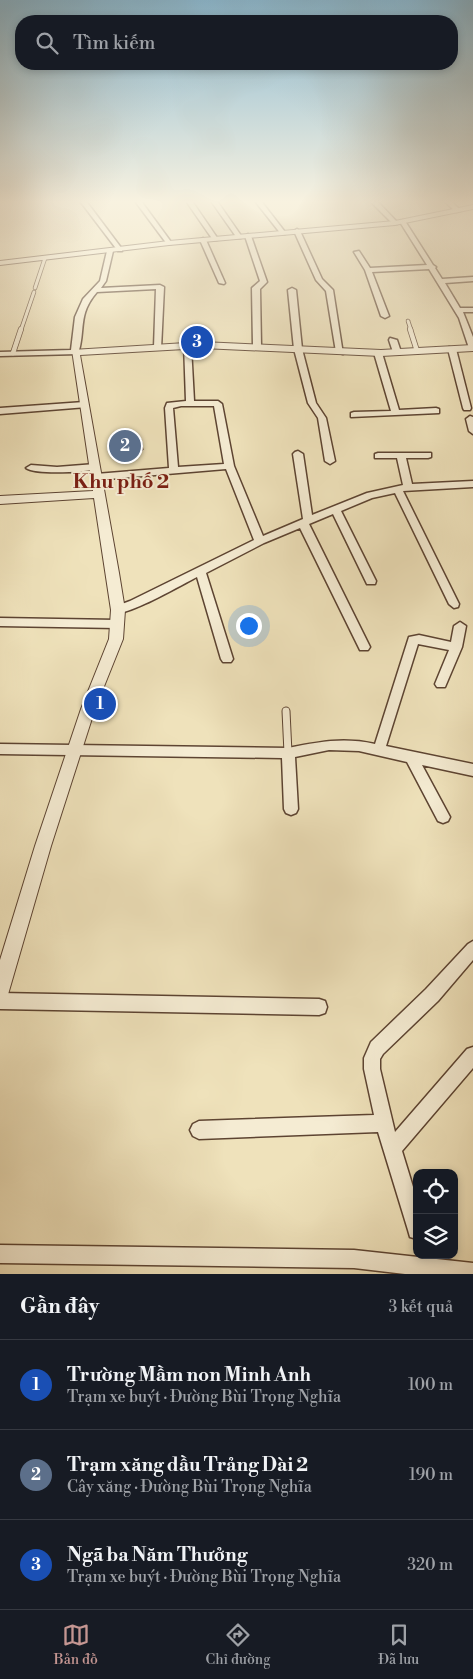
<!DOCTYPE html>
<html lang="vi">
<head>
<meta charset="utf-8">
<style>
	:root { --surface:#171b24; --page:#20242c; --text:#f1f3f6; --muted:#9ea1a6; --line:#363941; --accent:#c59692 }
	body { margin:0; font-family:"Libre Bodoni",serif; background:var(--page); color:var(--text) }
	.controls { position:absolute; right:15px; bottom:15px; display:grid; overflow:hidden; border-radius:10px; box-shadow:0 2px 8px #0003 }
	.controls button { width:45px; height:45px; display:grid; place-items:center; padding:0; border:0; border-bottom:1px solid var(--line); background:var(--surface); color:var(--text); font:25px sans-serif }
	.you { position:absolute; left:248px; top:625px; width:18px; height:18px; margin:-12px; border:4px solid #fff; border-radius:50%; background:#1a73e8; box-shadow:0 0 0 8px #1a73e833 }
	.badge { display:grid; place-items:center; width:32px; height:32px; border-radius:50%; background:var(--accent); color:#fff; font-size:16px; font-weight:700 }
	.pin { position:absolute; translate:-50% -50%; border:2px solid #fff; box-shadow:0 1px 5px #0006 }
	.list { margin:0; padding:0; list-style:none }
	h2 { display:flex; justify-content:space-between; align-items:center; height:65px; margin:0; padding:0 20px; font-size:21px }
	h2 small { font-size:16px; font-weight:400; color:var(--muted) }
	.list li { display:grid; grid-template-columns:32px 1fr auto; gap:15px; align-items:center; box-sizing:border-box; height:90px; padding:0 20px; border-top:1px solid var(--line) }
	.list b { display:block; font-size:19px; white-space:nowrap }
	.list p { margin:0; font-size:16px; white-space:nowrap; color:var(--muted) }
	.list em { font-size:16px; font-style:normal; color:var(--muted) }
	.icon { flex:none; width:28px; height:28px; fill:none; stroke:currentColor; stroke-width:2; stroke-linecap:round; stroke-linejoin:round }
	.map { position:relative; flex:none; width:473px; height:1274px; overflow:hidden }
	.search { position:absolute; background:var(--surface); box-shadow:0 2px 8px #0003; left:15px; right:15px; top:15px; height:55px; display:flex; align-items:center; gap:12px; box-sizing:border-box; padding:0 18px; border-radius:20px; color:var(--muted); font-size:19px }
	.sheet { height:335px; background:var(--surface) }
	nav { display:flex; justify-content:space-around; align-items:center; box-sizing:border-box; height:70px; border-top:1px solid var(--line); background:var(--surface); font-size:14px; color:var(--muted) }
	nav a { display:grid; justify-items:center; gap:2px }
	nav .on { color:var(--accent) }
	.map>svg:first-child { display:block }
	.building { fill:#daa97f; stroke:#2c0f05 }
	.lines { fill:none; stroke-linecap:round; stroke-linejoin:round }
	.service-far2-casing { stroke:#5d4432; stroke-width:4.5 }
	.service-far1-casing { stroke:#5d4432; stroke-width:6 }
	.service-casing { stroke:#5d4432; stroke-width:9 }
	.minor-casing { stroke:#5d4432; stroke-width:3 }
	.tertiary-casing { stroke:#5d4432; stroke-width:2 }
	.service-far2 { stroke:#f5ecd3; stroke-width:3 }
	.service-far1 { stroke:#f5ecd3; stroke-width:4.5 }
	.service { stroke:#f5ecd3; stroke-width:7 }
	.minor { fill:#f5ecd3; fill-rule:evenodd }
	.tertiary { fill:#f5ecd3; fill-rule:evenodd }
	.labels { text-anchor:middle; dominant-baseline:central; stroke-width:4; stroke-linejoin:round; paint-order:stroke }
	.quarter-label { font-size:20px; font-weight:bold; fill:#7a1f14; stroke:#f5ecd3 }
</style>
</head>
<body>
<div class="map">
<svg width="473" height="1274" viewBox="0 0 473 1274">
	<rect width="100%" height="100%" fill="#efe2bb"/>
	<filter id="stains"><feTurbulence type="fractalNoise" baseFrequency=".004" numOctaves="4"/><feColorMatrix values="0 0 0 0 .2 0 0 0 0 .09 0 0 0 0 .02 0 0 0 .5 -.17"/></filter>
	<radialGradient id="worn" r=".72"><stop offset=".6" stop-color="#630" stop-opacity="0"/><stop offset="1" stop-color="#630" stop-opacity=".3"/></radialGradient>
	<path class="building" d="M141,439l2,11 -27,3 -2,-12z"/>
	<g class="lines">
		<g class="service-far2-casing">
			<g id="service-far2">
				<path d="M35,288l10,-30"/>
				<path d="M408,321l3,9"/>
				<path d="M21,330l13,-38"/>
			</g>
		</g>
		<g class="service-far1-casing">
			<g id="service-far1">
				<path d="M410,329l7,22"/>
				<path d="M13,353l8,-24"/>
			</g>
		</g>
		<g class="service-casing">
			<path id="service" d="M286,711l2,42"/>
		</g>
		<g class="minor-casing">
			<g id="minor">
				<path d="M80,201h6l36,48v2h-4z"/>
				<path d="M135,201h6l30,41v2h-4z"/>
				<path d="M186,201h6l26,38 -1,1h-4z"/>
				<path d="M211,201h6l25,36 -1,1h-4z"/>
				<path d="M255,201h6l24,31v2h-4z"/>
				<path d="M370,201h7l20,21v2h-4z"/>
				<path d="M444,201h7l10,10 -5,1z"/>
				<path d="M403,220l2,1 28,44 3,2 -1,1 7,11 31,-2v4l-28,2 15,25h13v4h-10l10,25v13l-4,-2 -10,-30 -30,-49 -57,3 17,44 -4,2 -4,-2 -16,-46 -11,-18 5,-1 11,17 57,-3 -27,-43z"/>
				<path d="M297,229l3,2 22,48 11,11 10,64 -7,-2 -10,-61 -10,-11 -22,-49z"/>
				<path d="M248,234l3,2 16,46 -7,7 1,57 -4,2 -4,-2 -1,-58 8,-7 -15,-45z"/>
				<path d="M203,238l3,2 19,43 -1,1 -5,-1 -19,-43z"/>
				<path d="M110,249l3,2 -7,30 -5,7 59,-3 4,2 -3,62 -7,-2 2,-58 -59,3c-20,23 -11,38 -19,62l-78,2v-4l71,-2 4,-33 8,-18 17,-18 7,-30z"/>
				<path d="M292,288l4,2 6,59 14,54 10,15 9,43 -5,3 -5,-3 -7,-43 -10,-15 -14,-54 -6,-59z"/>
				<path d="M390,338l7,2 4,12 -1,2 -7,-2 -4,-12z"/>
				<path d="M184,344l7,2 3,55h24l4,3 12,62 29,70 40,-17 -10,-65 2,-2 3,-1 5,3 9,61 55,-22 36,-8 -6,-27h-22v-4l3,-1h53v4l-3,1h-22l6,26 61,-3v6l-70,4 56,113 -1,3 -4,1 -5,-4 -54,-111 -23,5 -31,13 35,70 -1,3h-8l-34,-70 -24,10 61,123 -2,3h-8l-60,-122 -36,15 -58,30 27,86 -2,3h-8l-2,-3 -24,-82c-14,7 -71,40 -83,36l-1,-3 1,-3 16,-6 124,-61 -28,-71 -130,11 -5,-3 5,-3 73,-6 -4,-60 2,-5 19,-2zM181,406h33l10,58 -46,3 -5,-59z"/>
				<path d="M449,347l7,2 15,59 -1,2h-6l-1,-2 -15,-59z"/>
				<path d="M375,351l7,2 17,57 37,-2 3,1v4l-88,4v-4l3,-1 37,-1 -17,-58z"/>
				<path d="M84,402l4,3 -1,2 -87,7v-6z"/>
				<path d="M470,416l3,1v17l-4,-3 -3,-12z"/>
				<path d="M95,464l3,1v4c-12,3 -63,6 -72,-1l5,-3 26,2z"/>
				<path d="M0,618l117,2 6,4 -6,4 -117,-2z"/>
				<path d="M460,622l6,4 -4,21 -17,40h-8l-2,-3 14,-34 -31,-6 -32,102 87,18v12l-51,-11 28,52 -2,4 -5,2 -5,-2 -31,-59 -48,-11 -30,-1 -34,7 3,52 -2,4 -5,2 -5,-2 -2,-4 -2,-51 -282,-4v-10l288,4c31,-6 55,-11 87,-4l34,-107 10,-2 32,7 3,-16z"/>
				<path d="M473,941v19l-35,41 -55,53 -3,5v10l15,63 72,-83 6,-2v21l-71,83 15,49v39l-7,-2 -2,-7 -30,-98 -179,7 -6,-3 -3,-6 3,-6 6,-3 175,-6 -10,-46v-11l7,-16 55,-53 42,-45z"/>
				<path d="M0,993l319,6 6,2 2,6 -2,6 -6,2 -319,-6z"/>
				<path d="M0,1245l354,5 119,13v11h-68l-51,-6 -354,-5z"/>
			</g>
		</g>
		<g class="tertiary-casing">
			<g id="tertiary">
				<path d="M473,205v4l-78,16 -226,20 -169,20v-4l169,-20 226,-20z"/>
				<path d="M202,342l179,8 92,-5v6l-92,5 -179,-8 -122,7 39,218 6,37 -2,29 -28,70 -44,137 -42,145 -2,7 -7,2v-40l35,-114 46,-137 28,-70 2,-29 -17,-112 -94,6v-8l93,-5 -21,-141z"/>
			</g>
		</g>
		<use href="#service-far2" class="service-far2"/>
		<use href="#service-far1" class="service-far1"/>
		<use href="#service" class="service"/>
		<use href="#minor" class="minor"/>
		<use href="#tertiary" class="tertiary"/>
	</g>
	<linearGradient id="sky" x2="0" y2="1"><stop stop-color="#89b8d1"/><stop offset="0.53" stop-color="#f8f2e0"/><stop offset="1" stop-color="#f8f2e0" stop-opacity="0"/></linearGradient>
	<rect width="473" height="380" fill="url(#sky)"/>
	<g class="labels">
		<g class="quarter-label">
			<text x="121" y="482">Khu phố 2</text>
		</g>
	</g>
	<rect width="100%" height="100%" filter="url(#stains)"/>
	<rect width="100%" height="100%" fill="url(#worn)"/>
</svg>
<div class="controls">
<button><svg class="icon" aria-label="locate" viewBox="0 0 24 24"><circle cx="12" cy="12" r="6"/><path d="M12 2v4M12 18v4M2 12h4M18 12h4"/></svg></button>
<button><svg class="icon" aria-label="layers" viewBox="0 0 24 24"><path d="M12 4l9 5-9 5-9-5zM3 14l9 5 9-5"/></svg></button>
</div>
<div class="you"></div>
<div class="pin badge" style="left:100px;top:704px;background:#1a4fb4">1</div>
<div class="pin badge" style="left:125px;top:446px;background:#5c6f8a">2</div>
<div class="pin badge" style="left:197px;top:342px;background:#1a4fb4">3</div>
<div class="search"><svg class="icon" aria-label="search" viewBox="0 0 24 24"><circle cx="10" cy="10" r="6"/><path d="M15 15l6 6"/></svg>Tìm kiếm</div>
</div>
<section class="sheet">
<h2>Gần đây<small>3 kết quả</small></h2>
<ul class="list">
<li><span class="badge" style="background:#1a4fb4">1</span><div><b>Trường Mầm non Minh Anh</b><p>Trạm xe buýt · Đường Bùi Trọng Nghĩa</p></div><em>100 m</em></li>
<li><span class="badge" style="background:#5c6f8a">2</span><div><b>Trạm xăng dầu Trảng Dài 2</b><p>Cây xăng · Đường Bùi Trọng Nghĩa</p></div><em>190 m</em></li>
<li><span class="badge" style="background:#1a4fb4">3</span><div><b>Ngã ba Năm Thưởng</b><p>Trạm xe buýt · Đường Bùi Trọng Nghĩa</p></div><em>320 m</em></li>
</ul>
</section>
<nav>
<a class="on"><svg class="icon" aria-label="map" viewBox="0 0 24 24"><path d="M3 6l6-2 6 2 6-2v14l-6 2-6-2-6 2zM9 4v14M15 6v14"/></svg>Bản đồ</a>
<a><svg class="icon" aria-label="directions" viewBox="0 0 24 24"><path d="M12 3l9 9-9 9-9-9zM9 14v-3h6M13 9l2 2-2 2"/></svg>Chỉ đường</a>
<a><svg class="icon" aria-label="saved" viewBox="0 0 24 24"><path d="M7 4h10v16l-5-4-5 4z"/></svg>Đã lưu</a>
</nav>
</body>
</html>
